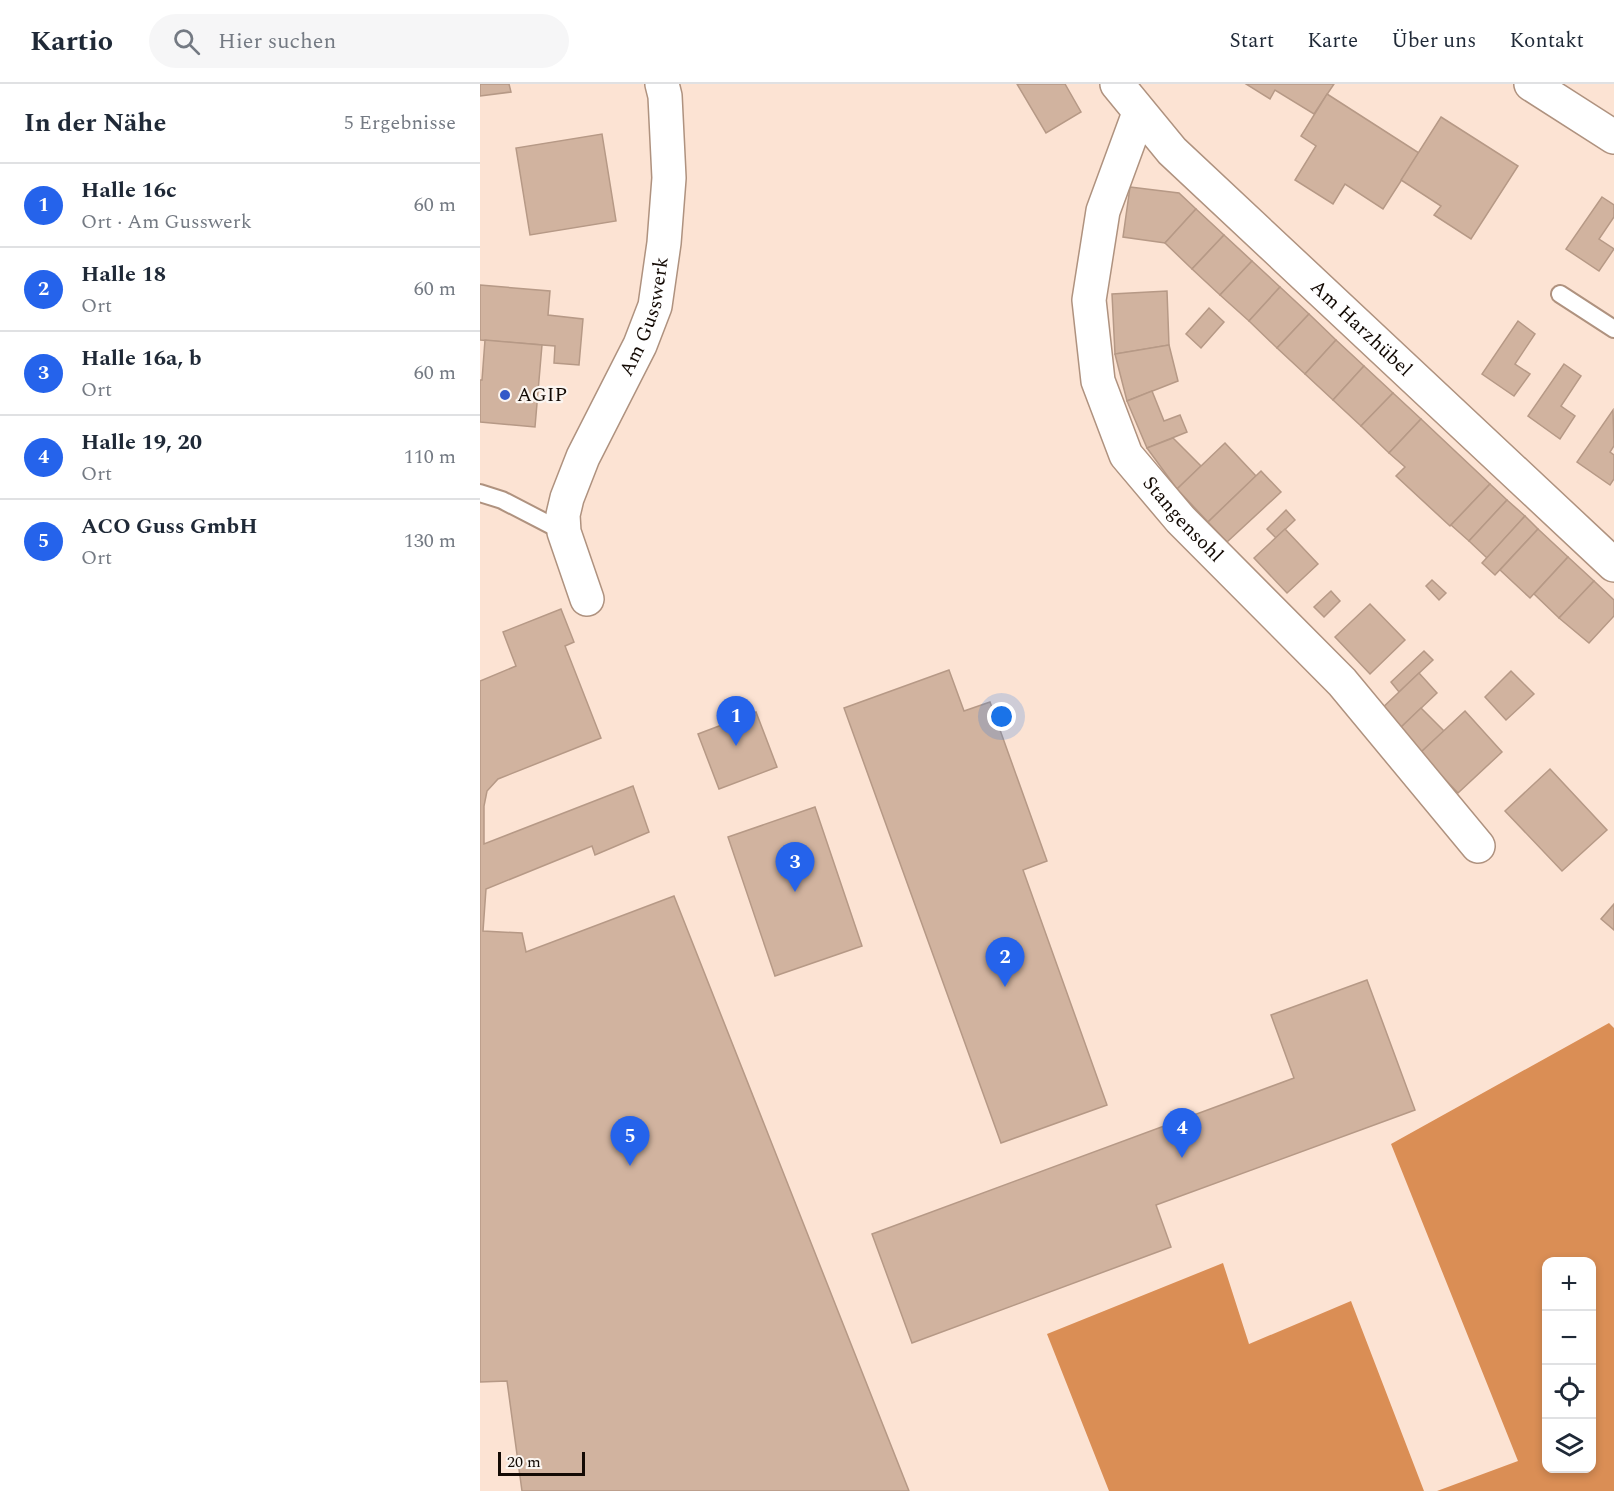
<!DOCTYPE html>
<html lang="de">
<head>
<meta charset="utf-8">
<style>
	:root { --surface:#fff; --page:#f6f6f7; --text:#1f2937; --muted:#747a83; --line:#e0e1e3; --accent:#2563eb }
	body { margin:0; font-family:Spectral,serif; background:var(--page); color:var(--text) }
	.controls { position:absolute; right:18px; bottom:18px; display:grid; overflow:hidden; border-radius:12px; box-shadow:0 3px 9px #0003 }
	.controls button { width:54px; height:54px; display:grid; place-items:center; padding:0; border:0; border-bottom:2px solid var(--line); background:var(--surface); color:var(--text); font:30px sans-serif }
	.scale { position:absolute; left:18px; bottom:15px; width:87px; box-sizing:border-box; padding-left:6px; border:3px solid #130a04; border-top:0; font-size:16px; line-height:21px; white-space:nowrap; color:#130a04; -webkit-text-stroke:4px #fbf5f0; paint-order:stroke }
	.you { position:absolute; left:522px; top:633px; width:21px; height:21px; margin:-15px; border:4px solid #fff; border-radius:50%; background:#1a73e8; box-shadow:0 0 0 9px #1a73e833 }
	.badge { display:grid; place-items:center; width:39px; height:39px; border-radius:50%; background:var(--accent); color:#fff; font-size:20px; font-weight:700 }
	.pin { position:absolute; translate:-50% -50px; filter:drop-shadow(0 2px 3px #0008) }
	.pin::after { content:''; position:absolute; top:32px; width:21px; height:18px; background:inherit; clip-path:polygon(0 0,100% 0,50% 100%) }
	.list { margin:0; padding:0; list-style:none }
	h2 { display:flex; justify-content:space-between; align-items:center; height:78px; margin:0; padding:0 24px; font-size:26px }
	h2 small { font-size:20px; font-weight:400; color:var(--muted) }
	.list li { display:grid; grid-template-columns:39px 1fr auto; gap:18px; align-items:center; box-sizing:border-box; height:84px; padding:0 24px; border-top:2px solid var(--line) }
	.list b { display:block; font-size:22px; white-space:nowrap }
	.list p { margin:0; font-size:20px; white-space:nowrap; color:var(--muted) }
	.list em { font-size:20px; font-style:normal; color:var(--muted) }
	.icon { flex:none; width:33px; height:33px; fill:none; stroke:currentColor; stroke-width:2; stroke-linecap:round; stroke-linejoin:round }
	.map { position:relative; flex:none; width:1134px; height:1407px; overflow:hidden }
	header { display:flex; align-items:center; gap:36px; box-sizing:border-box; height:84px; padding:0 30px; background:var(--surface); border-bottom:2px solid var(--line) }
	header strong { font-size:28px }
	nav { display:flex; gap:33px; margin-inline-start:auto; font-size:21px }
	.search { width:420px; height:54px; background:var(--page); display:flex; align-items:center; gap:15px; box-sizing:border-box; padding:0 21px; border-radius:33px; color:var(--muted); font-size:22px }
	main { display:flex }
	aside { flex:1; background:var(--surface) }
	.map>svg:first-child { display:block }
	.forest { fill:#da8e55; fill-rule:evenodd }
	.building { fill:#d1b39f; stroke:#b69986; stroke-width:1.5 }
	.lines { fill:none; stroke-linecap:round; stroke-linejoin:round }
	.service-casing { stroke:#af927f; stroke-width:20 }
	.minor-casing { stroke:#af927f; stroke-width:36 }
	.service { stroke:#fff; stroke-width:16 }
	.minor { stroke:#fff; stroke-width:33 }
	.poi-dot { fill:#3358c8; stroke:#fbf5f0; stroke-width:2 }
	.labels { text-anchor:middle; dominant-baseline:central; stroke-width:4.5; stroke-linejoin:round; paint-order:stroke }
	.street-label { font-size:20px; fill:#130a04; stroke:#fbf5f0 }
	.poi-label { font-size:20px; fill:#130a04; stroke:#fbf5f0; text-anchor:start }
</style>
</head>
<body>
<header>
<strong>Kartio</strong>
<div class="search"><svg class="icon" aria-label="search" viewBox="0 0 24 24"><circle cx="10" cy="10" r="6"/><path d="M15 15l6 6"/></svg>Hier suchen</div>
<nav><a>Start</a><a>Karte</a><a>Über uns</a><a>Kontakt</a></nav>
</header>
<main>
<aside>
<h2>In der Nähe<small>5 Ergebnisse</small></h2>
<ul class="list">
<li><span class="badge">1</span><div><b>Halle 16c</b><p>Ort · Am Gusswerk</p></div><em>60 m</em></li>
<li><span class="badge">2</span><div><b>Halle 18</b><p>Ort</p></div><em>60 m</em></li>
<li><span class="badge">3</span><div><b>Halle 16a, b</b><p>Ort</p></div><em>60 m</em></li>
<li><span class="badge">4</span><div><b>Halle 19, 20</b><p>Ort</p></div><em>110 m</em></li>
<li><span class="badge">5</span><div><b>ACO Guss GmbH</b><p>Ort</p></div><em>130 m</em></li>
</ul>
</aside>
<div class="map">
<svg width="1134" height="1407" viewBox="0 0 1134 1407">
	<rect width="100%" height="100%" fill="#fce3d3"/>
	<g class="forest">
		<path d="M1129,939l5,5v463h-177l81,-30 -127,-317zM1066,1178h46v206h-46z"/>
		<path d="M743,1179l26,81 102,-43 73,190h-315l-62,-157z"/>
	</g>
	<g class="building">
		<path d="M0,0h29l2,8 -31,4z"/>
		<path d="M537,0h48l16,28 -35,21z"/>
		<path d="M766,0h88l-20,30 -39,-24 -5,9z"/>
		<path d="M847,10l92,59 -36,56 -38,-25 -12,20 -38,-24 21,-34 -15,-10z"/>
		<path d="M961,33l77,49 -47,73 -37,-24 7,-9 -40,-26z"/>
		<path d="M122,50l14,87 -86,14 -14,-87z"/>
		<path d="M650,103l49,6 17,16 -31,34 -42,-6z"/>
		<path d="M1122,113l12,8v12l-15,22 15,10 -15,22 -33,-22z"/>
		<path d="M716,125l28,26 -32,34 -27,-26z"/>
		<path d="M744,151l28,26 -32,34 -28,-26z"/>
		<path d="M772,177l28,26 -31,34 -29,-26z"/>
		<path d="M0,201l70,6 -2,24 35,4 -4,46 -25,-2 1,-17 -75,-6z"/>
		<path d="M800,203l29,27 -32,34 -28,-27z"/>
		<path d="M687,207l2,54 -54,9 -3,-60z"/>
		<path d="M729,224l15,14 -23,26 -15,-14z"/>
		<path d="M829,230l27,26 -31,34 -28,-26z"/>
		<path d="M1038,237l17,13 -20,30 15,10 -16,22 -32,-22z"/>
		<path d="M5,256l57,5 -7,82 -55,-5v-42h2z"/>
		<path d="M856,256l28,26 -31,34 -28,-26z"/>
		<path d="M689,261l9,36 -51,20 -12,-47z"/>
		<path d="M1084,280l17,12 -20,30 14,10 -15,23 -32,-23z"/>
		<path d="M884,282l29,27 -32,33 -28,-26z"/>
		<path d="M672,307l12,30 16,-6 7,17 -40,16 -20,-47z"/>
		<path d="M913,309l28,26 -32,34 -28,-27z"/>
		<path d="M1133,326l1,36 -4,6 4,3v24l-4,6 -33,-23z"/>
		<path d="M941,335l69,65 -40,42 -54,-50 9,-9 -16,-14z"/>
		<path d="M693,354l28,28 -24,23 -30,-41z"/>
		<path d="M745,359l31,33 -48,46 -31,-33z"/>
		<path d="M781,387l20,21 -54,50 -19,-20z"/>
		<path d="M1010,400l17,16 -38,41 -18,-16z"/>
		<path d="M1027,416l18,16 -38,42 -18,-17z"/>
		<path d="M806,426l9,10 -19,18 -9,-9z"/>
		<path d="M1045,432l13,13 -43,46 -13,-12z"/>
		<path d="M805,445l33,35 -31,29 -33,-35z"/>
		<path d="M1058,445l30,28 -38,41 -30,-28z"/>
		<path d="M1088,473l26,24 -35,37 -25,-24z"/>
		<path d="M952,496l14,13 -7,7 -13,-14z"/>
		<path d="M1114,497l20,19v16l-25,27 -30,-25z"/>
		<path d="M851,507l9,10 -16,16 -10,-10z"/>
		<path d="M890,520l35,36 -35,34 -35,-37z"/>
		<path d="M81,525l13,33 -9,4 36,92 -103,41 -11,12 -3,15v38l149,-58 16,46 -54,23 -3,-9 -106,43 -3,42 39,2 4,19 148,-56 235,595h-387l-15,-110 -27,1v-701l36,-15 -13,-34z"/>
		<path d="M944,567l9,9 -34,32 -8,-10z"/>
		<path d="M469,586l15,41 26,-9 57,159 -24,9 84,235 -106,38 -157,-435z"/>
		<path d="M1031,587l23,23 -28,26 -21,-23z"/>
		<path d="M939,589l18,20 -41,39 -19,-19z"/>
		<path d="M941,624l23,23 -24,22 -22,-23z"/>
		<path d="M985,627l37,41 -44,41 -38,-40z"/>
		<path d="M276,628l21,55 -58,22 -21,-55z"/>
		<path d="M1070,685l57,61 -45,41 -57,-60z"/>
		<path d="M335,723l47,139 -87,30 -47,-139z"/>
		<path d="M1134,820v26l-13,-11z"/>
		<path d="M887,896l48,130 -259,95 15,42 -259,96 -40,-109 422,-156 -23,-63z"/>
	</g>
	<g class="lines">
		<g class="service-casing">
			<g id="service">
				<path d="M1080,210l54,35"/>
				<path d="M0,409l22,7 62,32"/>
			</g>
		</g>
		<g class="minor-casing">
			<g id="minor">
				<path id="s1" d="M637,0l55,67 442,414"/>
				<path d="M1051,0l83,53"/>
				<path id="s2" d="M659,29l-36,98 -14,89 9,81 28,74 54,64 162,163 136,164"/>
				<path id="s3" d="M107,515l-23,-67 -1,-17 4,-17 16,-41 57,-112 15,-39 9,-63 5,-65 -4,-82 -3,-12"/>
			</g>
		</g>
		<use href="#service" class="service"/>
		<use href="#minor" class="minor"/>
	</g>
	<circle class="poi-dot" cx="25" cy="311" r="6"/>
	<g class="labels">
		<g class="street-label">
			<text stroke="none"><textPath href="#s3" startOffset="304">Am Gusswerk</textPath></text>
			<text stroke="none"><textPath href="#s1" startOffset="346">Am Harzhübel</textPath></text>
			<text stroke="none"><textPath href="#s2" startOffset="441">Stangensohl</textPath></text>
		</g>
		<g class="poi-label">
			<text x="37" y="311">AGIP</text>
		</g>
	</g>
</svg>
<div class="controls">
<button>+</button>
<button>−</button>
<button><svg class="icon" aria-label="locate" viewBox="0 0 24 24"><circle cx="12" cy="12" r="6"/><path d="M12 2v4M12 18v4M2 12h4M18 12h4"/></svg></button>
<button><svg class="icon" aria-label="layers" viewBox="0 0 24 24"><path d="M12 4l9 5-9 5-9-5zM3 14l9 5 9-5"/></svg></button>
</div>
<div class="scale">20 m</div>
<div class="you"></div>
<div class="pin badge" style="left:256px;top:662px">1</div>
<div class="pin badge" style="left:525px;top:903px">2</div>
<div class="pin badge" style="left:315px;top:808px">3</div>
<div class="pin badge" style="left:702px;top:1074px">4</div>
<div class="pin badge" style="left:150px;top:1082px">5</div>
</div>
</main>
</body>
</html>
